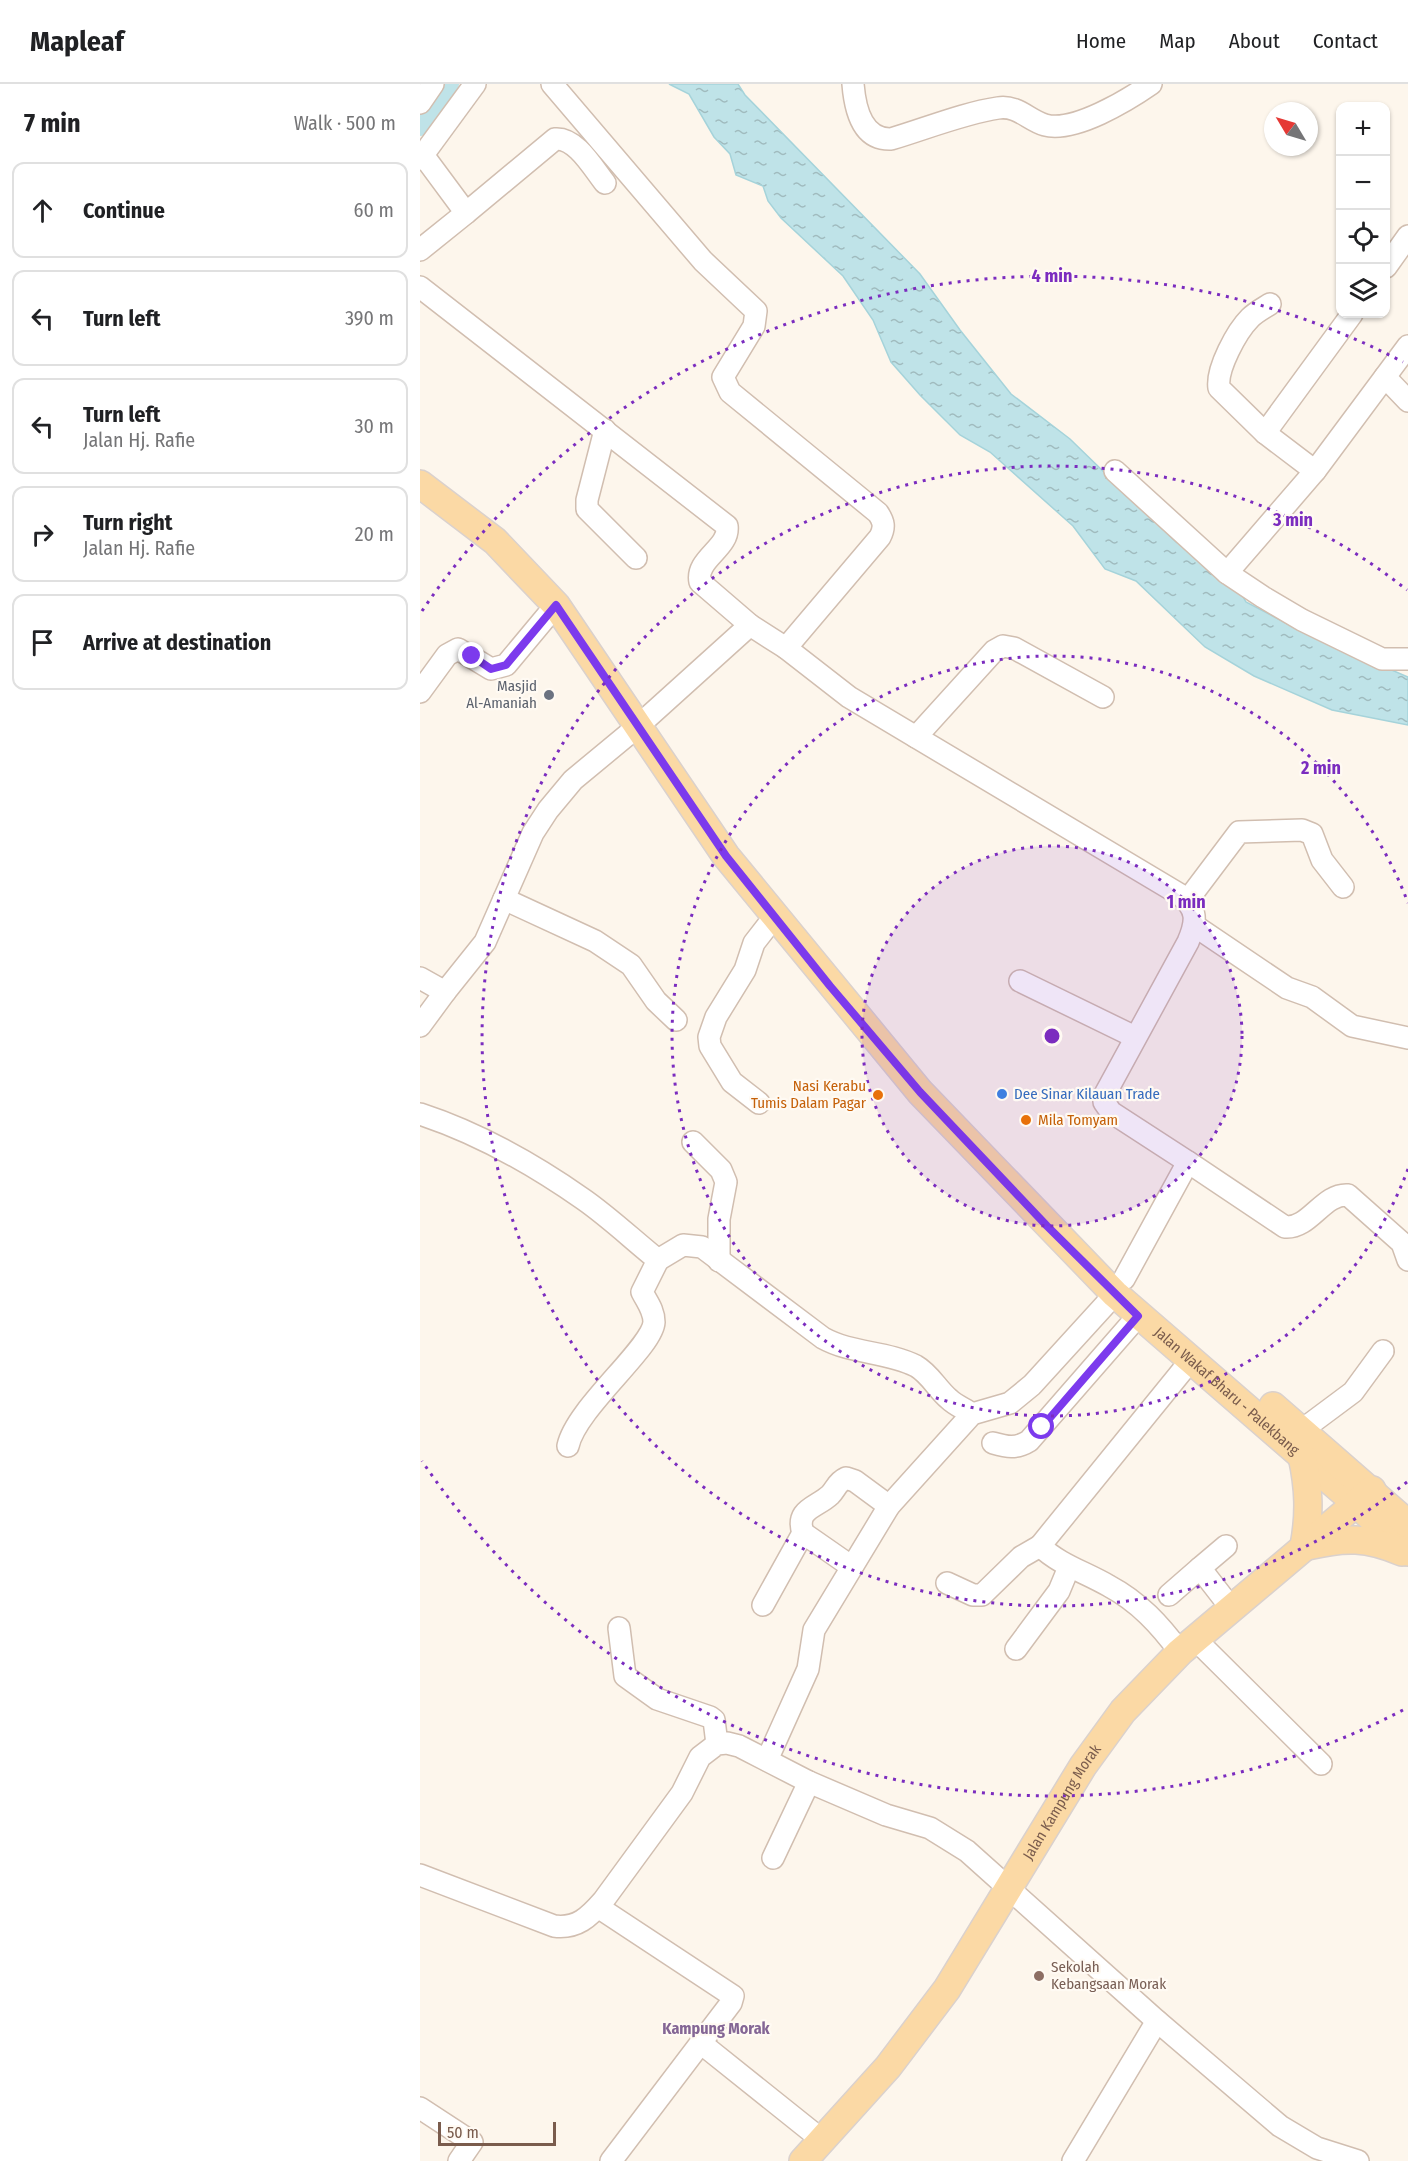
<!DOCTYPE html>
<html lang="en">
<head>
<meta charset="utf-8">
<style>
	:root { --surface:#fff; --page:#f6f6f6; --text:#202124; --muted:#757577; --line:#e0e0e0 }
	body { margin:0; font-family:"Fira Sans Condensed",sans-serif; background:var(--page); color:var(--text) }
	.controls { position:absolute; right:18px; top:18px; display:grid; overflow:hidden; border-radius:12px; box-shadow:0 2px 4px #0004 }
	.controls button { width:54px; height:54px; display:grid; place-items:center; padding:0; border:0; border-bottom:2px solid var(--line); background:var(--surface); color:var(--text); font:30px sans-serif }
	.compass { position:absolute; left:844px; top:18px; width:54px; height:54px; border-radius:50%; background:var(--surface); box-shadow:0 2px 4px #0004; rotate:308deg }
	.scale { position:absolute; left:18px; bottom:15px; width:118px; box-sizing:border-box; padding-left:6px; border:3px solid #7a5c4d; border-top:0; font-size:16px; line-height:21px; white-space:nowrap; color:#7a5c4d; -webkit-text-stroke:4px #fffaf3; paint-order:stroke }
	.stop { position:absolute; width:18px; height:18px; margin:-14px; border:4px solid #7c3aed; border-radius:50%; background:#fff }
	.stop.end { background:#7c3aed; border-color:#fff; box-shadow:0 2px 6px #0008 }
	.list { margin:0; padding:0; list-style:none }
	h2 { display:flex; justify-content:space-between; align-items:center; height:78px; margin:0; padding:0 24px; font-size:26px }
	h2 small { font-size:20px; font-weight:400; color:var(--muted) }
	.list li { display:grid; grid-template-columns:39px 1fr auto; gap:18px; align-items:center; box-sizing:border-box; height:96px; margin:0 12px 12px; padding:0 12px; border:2px solid var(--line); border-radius:12px }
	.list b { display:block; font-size:22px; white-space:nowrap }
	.list p { margin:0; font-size:20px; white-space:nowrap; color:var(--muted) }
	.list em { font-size:20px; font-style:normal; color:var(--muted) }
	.icon { flex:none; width:33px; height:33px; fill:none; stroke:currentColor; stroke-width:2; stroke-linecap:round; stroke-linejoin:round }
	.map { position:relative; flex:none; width:988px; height:2077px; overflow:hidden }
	header { display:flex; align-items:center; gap:36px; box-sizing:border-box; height:84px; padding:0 30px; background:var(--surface); border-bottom:2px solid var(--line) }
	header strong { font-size:28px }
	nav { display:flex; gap:33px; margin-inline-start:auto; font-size:21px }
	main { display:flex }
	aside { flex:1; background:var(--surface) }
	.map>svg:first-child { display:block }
	.water { fill:url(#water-ripples); stroke:#a5d3da; stroke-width:1.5 }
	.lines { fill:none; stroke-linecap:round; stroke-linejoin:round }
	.canal { stroke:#bfe3e8; stroke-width:16 }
	.minor-casing { stroke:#d1beb0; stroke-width:24 }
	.major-casing { stroke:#dad1cd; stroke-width:30 }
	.minor { stroke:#fff; stroke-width:21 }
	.major { stroke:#fbd9a5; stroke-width:27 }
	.route { stroke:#7c3aed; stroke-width:8 }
	.ring { fill:none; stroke:#7b2cbf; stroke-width:3; stroke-dasharray:3 6 }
	.worship-dot { fill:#6b7280; stroke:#fffaf3; stroke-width:2 }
	.shop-dot { fill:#3f7fe0; stroke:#fffaf3; stroke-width:2 }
	.food-dot { fill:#e8710a; stroke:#fffaf3; stroke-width:2 }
	.education-dot { fill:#8d6e63; stroke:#fffaf3; stroke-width:2 }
	.labels { text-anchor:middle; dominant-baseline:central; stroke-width:4.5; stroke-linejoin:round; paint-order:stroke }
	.worship-label { font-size:15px; fill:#5b616d; stroke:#fffaf3; text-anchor:end }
	.food-label { font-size:15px; fill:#c56008; stroke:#fffaf3; text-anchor:end }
	.shop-label { font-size:15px; fill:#366cbe; stroke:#fffaf3; text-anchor:start }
	.street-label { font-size:15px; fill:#7a5c4d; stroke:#fffaf3 }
	.education-label { font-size:15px; fill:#785e54; stroke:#fffaf3; text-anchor:start }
	.neighbourhood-label { font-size:16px; font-weight:bold; fill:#846695; stroke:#fffaf3 }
	.centre { fill:#7b2cbf; stroke:#fffaf3; stroke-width:3 }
	.ring-label { font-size:18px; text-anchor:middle; font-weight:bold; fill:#7b2cbf; stroke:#fffaf3; stroke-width:4.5; stroke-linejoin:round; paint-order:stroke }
</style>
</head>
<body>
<header>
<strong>Mapleaf</strong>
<nav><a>Home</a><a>Map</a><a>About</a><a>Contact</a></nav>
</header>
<main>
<aside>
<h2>7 min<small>Walk · 500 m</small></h2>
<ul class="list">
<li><svg class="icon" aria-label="ahead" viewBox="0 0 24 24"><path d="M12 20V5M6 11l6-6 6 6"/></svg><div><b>Continue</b></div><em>60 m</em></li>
<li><svg class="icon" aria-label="left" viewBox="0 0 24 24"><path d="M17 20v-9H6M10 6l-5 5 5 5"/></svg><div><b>Turn left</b></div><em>390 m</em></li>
<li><svg class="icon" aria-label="left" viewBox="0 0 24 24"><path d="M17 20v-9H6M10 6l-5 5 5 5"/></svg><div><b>Turn left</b><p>Jalan Hj. Rafie</p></div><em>30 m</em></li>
<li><svg class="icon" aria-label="right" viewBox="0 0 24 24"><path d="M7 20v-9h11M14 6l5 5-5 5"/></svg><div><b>Turn right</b><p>Jalan Hj. Rafie</p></div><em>20 m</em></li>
<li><svg class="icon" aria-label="arrive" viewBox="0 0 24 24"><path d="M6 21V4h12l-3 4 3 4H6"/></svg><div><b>Arrive at destination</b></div></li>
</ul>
</aside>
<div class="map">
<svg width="988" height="2077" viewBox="0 0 988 2077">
	<defs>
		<pattern id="water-ripples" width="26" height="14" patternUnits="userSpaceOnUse" patternTransform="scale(1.5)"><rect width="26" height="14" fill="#bfe3e8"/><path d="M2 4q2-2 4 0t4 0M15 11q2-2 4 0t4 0" fill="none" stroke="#a0bbbe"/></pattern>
	</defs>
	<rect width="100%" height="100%" fill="#fdf6ec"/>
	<path class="water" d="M249,0h69l7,11 175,179 40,56 51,64 59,45 106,103 58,39 12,21 51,27 111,48v48l-76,-15 -78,-34 -49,-29 -69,-66 -31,-12 -32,-43 -83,-74 -30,-17 -40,-40 -29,-33 -18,-42 -30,-44 -62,-58 -13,-17 -5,-15 -27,-11 -6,-21 -16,-17 -25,-43z"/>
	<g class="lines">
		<path class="canal" d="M0,44l31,-44"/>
		<g class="minor-casing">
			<g id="minor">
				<path d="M132,0l151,177 53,50 -2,15 -31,51 7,15 148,121c6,9 7,14 2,24l-94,111"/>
				<path d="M433,0c2,25 9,56 38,55 34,-10 73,-26 107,-31 20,-3 30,12 47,17 29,8 83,-25 106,-41"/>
				<path d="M0,19l13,-19"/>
				<path d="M0,75l55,-75"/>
				<path d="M46,129l89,-74c21,-2 38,29 50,44"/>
				<path d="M0,166l46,-37 -43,-58"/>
				<path d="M966,183l22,-31"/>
				<path d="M0,203l307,239c3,22 -32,33 -27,56l50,43"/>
				<path d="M965,293l23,24"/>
				<path d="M185,346l-18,70v9l49,49"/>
				<path d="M845,349l87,-119"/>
				<path d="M695,387l112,102 36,24 39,23 80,39h26"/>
				<path d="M895,387l93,-125"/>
				<path d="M807,489l88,-102 -50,-38 -46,-45c-3,-19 18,-57 31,-70 6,-6 14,-10 20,-14"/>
				<path d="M0,608l27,-37 11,-6 33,20 15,-4 50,-60"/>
				<path d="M496,653l78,-86 9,-5 11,2 89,49"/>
				<path d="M84,815l91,42 36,24 25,36 20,19"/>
				<path d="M767,817l52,-69 63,-2 10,4 10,26 21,27"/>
				<path d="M775,842l92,62 25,9 40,29 56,12"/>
				<path d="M0,894l25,14 -25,34"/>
				<path d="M600,897l115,56"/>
				<path d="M25,908l40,-50 48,-109 15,-23 25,-30 64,-53 113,-102 36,23 63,49 330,197c19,15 18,27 9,48l-84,154v6l7,10 77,50 -64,117"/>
				<path d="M339,1019l-27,-21 -22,-36 -1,-9 7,-20 29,-47 9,-27 21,-27"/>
				<path d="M0,1030c58,19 113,50 163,85 26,18 50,41 75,61l25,-15 19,2 121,91c29,16 63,13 93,28 14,8 21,23 33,33 6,6 16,10 23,15"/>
				<path d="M273,1058l28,28 5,12 -7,37v42"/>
				<path d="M768,1078l97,65c25,2 38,-34 63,-32l54,48 6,17"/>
				<path d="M882,1346l51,-38 30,-41"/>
				<path d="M573,1359c14,4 23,6 36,-2l109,-125"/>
				<path d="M148,1362c8,-38 85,-99 86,-124 0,-12 -7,-20 -12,-30l16,-32"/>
				<path d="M383,1449c-8,-24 13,-25 27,-38 6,-6 7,-13 16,-17l9,3 34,25"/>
				<path d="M780,1484l26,-22"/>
				<path d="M527,1499l26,12h9l39,-38 19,-11"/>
				<path d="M749,1511l31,-27 31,40"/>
				<path d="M343,1521l40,-72 49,34"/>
				<path d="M199,1544l6,48 32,23 53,18 4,3 3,24"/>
				<path d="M775,1555l126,125"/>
				<path d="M596,1565l43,-58 10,-24"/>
				<path d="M760,1568c-20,-27 -41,-50 -71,-66 -24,-14 -49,-21 -69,-40l151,-186"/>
				<path d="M347,1676l41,-91 6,-39 75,-124 83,-92 38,-11 22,-18 83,-91"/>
				<path d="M353,1774l36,-76"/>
				<path d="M0,1791l134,51c23,3 35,-9 49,-25l79,-108 18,-36 17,-13 10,-1 12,3 70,36 77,33 44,13 37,23 190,170 123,105 37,22 41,13"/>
				<path d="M178,1823l135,89 -2,7 -120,158"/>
				<path d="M282,1960l120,96"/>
				<path d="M0,2024l52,34 -13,19"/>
				<path d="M653,2077l84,-140"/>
			</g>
		</g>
		<g class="major-casing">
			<g id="major">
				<path id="s1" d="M0,400l75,57 61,64 170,251 194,236 195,202 241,209 52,49"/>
				<path d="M853,1322l135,118"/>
				<path d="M882,1372c7,32 8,58 2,90"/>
				<path d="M888,1462c37,-9 59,-9 94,6"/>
				<path id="s2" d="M383,2077l85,-94 59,-78 136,-223 40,-55 57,-59 192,-162"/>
			</g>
		</g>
		<use href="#minor" class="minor"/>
		<use href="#major" class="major"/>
	</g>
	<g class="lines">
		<path class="route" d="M52,572l19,13 15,-4 50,-60 170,251 104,130 90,106 127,134 91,90 -96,111"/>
	</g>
	<circle cx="632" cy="952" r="190" fill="#7b2cbf" fill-opacity=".12"/>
	<g class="ring">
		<circle cx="632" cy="952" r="190"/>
		<path d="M988 1085A380 380 0 1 1 988 819"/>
		<path d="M987 1398A570 570 0 1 1 987 506"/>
		<path d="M983 1626A760 760 0 0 1 2 1377M2 527A760 760 0 0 1 983 278"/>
	</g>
	<circle class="worship-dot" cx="129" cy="611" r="6"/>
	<circle class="shop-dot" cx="582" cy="1010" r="6"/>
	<g class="food-dot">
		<circle cx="458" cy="1011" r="6"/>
		<circle cx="606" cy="1036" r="6"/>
	</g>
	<circle class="education-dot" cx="619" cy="1892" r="6"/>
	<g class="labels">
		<g class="worship-label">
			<text x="117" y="602">Masjid<tspan x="117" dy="17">Al-Amaniah</tspan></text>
		</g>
		<g class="food-label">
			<text x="446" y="1002">Nasi Kerabu<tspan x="446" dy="17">Tumis Dalam Pagar</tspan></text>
			<text x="618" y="1036" text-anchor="start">Mila Tomyam</text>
		</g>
		<g class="shop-label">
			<text x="594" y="1010">Dee Sinar Kilauan Trade</text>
		</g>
		<g class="street-label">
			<text stroke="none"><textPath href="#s1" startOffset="1220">Jalan Wakaf Bharu - Palekbang</textPath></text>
			<text stroke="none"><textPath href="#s2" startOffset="444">Jalan Kampung Morak</textPath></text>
		</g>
		<g class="education-label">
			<text x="631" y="1883">Sekolah<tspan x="631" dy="17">Kebangsaan Morak</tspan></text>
		</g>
		<g class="neighbourhood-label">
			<text x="296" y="1944">Kampung Morak</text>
		</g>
	</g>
	<circle cx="632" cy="952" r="9" class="centre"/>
	<g class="ring-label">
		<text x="632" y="198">4 min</text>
		<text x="873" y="442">3 min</text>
		<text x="901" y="690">2 min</text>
		<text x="766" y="824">1 min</text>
	</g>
</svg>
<div class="controls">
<button>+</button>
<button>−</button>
<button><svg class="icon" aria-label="locate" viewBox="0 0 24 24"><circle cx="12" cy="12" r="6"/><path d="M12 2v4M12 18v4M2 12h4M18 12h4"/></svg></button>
<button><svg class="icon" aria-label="layers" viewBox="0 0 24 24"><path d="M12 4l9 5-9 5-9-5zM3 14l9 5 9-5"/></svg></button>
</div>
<svg class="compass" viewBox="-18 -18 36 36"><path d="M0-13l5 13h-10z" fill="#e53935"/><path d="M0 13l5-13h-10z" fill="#757577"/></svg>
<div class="scale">50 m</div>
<div class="stop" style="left:622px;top:1343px"></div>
<div class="stop end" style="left:52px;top:572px"></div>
</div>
</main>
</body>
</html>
